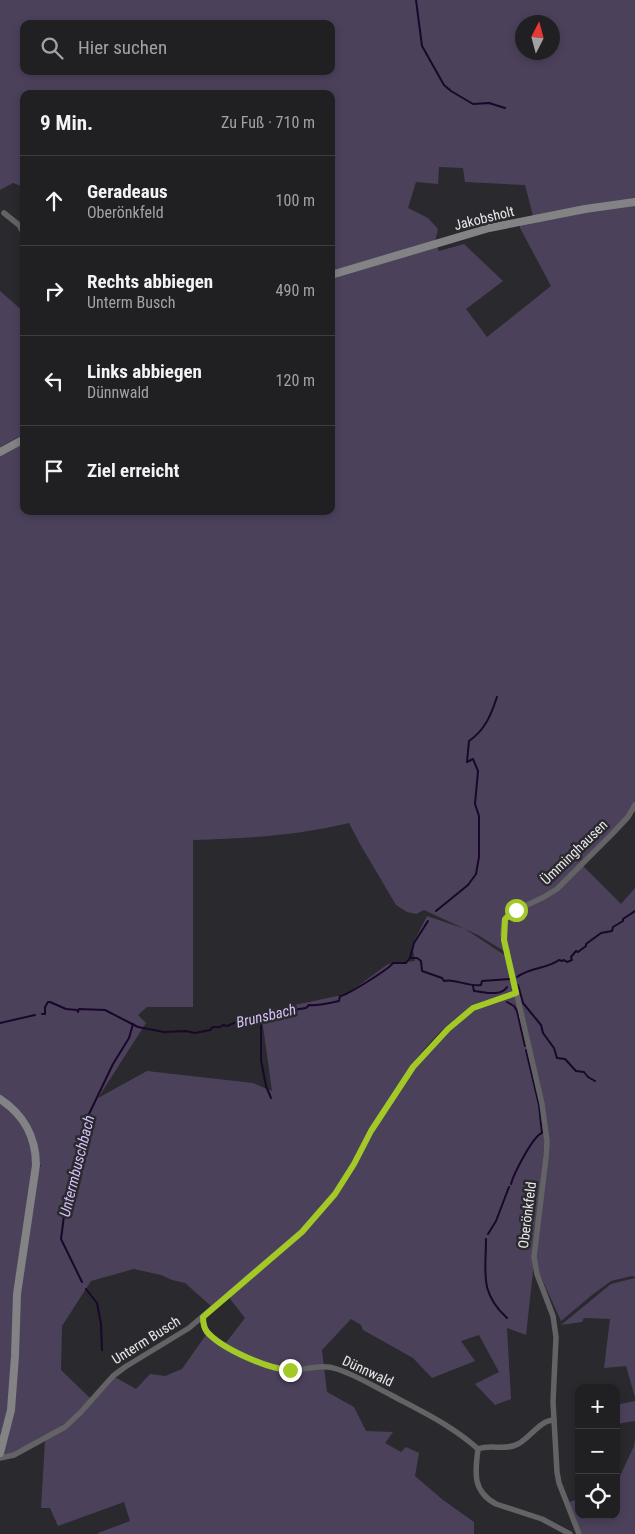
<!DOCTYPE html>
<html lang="de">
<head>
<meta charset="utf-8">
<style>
	:root { --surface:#201f22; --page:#28272a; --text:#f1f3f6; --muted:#a2a2a5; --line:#3d3d40 }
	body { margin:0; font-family:"Roboto Condensed",sans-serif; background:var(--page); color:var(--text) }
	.controls { position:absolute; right:15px; bottom:15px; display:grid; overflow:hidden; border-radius:10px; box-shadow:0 2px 8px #0003 }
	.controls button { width:45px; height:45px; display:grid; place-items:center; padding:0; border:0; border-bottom:1px solid var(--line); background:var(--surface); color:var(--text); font:25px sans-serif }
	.compass { position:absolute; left:515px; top:15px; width:45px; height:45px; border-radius:50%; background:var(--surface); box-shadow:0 2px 8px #0003; rotate:6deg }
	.stop { position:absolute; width:15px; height:15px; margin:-11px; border:4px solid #a3c927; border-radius:50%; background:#fff }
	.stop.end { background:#a3c927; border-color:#fff; box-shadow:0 1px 5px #0008 }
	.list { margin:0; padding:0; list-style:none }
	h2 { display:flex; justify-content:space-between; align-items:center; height:65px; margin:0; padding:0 20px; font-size:21px }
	h2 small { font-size:16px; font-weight:400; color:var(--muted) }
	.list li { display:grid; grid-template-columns:32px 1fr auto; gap:15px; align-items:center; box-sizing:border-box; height:90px; padding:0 20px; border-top:1px solid var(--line) }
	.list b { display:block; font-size:19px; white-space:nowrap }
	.list p { margin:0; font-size:16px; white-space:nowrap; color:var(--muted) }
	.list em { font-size:16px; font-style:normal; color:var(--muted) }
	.icon { flex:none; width:28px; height:28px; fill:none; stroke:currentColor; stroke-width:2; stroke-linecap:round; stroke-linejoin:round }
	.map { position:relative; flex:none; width:635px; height:1534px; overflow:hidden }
	.search { position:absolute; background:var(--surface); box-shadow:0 2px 8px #0003; left:20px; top:20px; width:315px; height:55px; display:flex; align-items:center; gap:12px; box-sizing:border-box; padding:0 18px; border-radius:10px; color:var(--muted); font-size:19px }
	.panel { position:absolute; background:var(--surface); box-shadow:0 2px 8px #0003; left:20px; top:90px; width:315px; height:425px; border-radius:10px }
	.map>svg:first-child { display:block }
	.green { fill:#4c415b; fill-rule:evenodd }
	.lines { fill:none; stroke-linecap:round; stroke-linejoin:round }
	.stream { stroke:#19072c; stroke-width:2 }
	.street { stroke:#636264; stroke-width:5.5 }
	.secondary { stroke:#838285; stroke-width:8 }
	.route { stroke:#a3c927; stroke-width:6 }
	.labels { text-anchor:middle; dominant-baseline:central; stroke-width:5; stroke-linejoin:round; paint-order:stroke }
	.street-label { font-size:14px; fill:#e9e8eb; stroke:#2a292d }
	.water-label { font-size:15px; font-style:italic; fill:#d7c1fa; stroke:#2a292d }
</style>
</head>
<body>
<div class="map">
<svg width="635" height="1534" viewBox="0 0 635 1534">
	<rect width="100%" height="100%" fill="#2a292d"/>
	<g class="green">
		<path d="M0,0h635v200l-29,3 -73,13 -8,-31 -60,-3 -2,-14 -24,-1 -1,17 -22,-2 -8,26 20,10 10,11 -3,13 4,9 25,-7 39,37 -37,28 21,28 64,-51 -31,-58v-3l8,-4 57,-12 50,-7v603l-7,12 -16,17 -55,55 -13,8 -18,8 27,-12 29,-28 39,39 14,-16v389l-3,-1 -21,5 -19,14 -31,26 -24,-53 -1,-12 12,-115 -4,-37 -21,-92 -19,-72 1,-18 3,-7 -3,3c-4,14 -3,22 2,35l-29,-18 -54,-25 -8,4 -9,-2 -11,-7 -36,-61 -11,-21c-54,13 -101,15 -156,17v167h-46l-9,8 8,8 -48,75 49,-27 106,12 19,8 -11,-79 86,-18 41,-30 27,-3 -3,-16 15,-29 38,13 41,27 8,36c-13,5 -31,8 -43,15 -44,28 -75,79 -101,123 -12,21 -21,43 -36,63 -31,42 -83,78 -123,113l-26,-23 -13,-3 -11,-5 -27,-6 -43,12 -29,45 -1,44 30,29c-24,26 -56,49 -90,58l11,-47 9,-128 14,-101 6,-16h-5l-15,105 -2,1 -5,39v46l-4,54 -7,32h-3v-343l6,4 2,-2 -8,-5v-641l24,-13v69h307v-417h-307v93l-11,-4 -13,7zM522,22h30v30h-30zM24,24h307v47h-307z"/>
		<path d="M0,291l24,21v122l-24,13z"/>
		<path d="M516,993l29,133 -4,73 -15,136 -19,-7 4,71 -16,6 -20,-21 24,-12 -20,-37 -18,6 14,20 -43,17 -19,-20 -50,-28 -2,-5 -10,-6 -29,31 5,42 27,15 12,24 27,1 -8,11 16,9 5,-5 13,6 -4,23 28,24 31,22v12h-376v-1l32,-12 -6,-19 -66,24 -8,-18h-9l4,-67 23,-15 45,-50 23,13 14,-15 15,2 17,-7 26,-37 17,12 20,-26 -18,-23 74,-63 34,-38 78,-127 60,-59z"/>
		<path d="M635,1278v119l-9,-31 -22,2 6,-49 -26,-1 -2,4 -21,3 50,-41z"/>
		<path d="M635,1401v20l-19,3v-19z"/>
		<path d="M635,1440v94h-55l-11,-32 10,-3v16h37v-36l4,-3 14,-30z"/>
	</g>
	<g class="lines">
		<g class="stream">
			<path d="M416,0l6,46 22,39 7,6 22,13 16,-1 16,5"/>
			<path d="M436,911l32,-26 8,-11 3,-17v-41l-4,-12 3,-33 -5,-12 -6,3 2,-21c16,-11 22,-26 28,-44"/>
			<path d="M410,958l4,-15 14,-22"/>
			<path d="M517,977c13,-10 30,-8 42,-17l3,1 2,-1 3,2 5,-2 -1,-3 5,-6 2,1 8,-6v-2l15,-11 11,-2 1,-4 10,-6v-2l12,-8"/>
			<path d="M518,985l5,18 18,22 2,8 11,15 3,10 8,1 11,12 8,1 4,5 7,4"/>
			<path d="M473,986l1,5c11,1 27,6 33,-4"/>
			<path d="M507,1002l7,4 3,5 8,35"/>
			<path d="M42,1014h3v-7l3,-5h2l16,7 11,1 1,2 1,-3 26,1 33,17 26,5 22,-1 9,2 15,-3 3,-3h7l3,-2 5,1c6,-5 22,-6 30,-9l3,1 9,-2 5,-4 5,3 7,-4 19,-3 3,-3c11,1 19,-2 30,-4l1,-5c6,0 49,-27 53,-33h13l4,-5h7l4,3 1,10 20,7 2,3c8,-3 25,6 37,4l1,-4 28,-2"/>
			<path d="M261,1020v40l5,26 5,12"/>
			<path d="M0,1023l35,-8"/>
			<path d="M511,1184c3,-11 22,-48 31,-51l-3,-28 -13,-55"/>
			<path d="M488,1234l8,-13 13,-34"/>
			<path d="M486,1239c0,34 -7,53 21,79"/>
			<path d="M82,1282l-21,-43 4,-31 9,-25 3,-26 12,-43 24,-50 16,-26 4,-14"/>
			<path d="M86,1289l11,14 4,21 1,26"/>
		</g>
		<g class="street">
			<path d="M4,213l15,12 5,9"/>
			<path d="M203,1317c0,5 1,10 4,14 12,16 61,38 81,39 17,1 32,-7 49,-1 19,6 36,17 54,26 30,16 62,31 87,54 -3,23 -6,42 18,55l46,15 28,15"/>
			<path d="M478,1449c13,-5 27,2 40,-5 12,-6 22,-24 36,-24"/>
			<path d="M0,1458l14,-3 51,-28 15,-14 33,-37 12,-9 64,-39 112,-96 34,-38 19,-30 17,-33 42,-64 35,-38 25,-21 43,-15"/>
			<path d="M579,1534l-20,-51 -2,-11 -4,-70 3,-65 -3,-21 -16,-42 -3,-17 12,-100 1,-16 -5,-37 -39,-170 1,-12 4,-8 36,-17 13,-8 55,-55 16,-17 7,-12"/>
		</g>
		<g class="secondary">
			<path d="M331,275l158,-47 96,-19 50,-7"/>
			<path d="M0,452l24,-13"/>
			<path d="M0,1099c23,15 36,38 36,66l-19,129 -2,62 -4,54 -11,43"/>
		</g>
	</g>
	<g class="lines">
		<path class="route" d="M290,1370c-22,-1 -68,-21 -83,-38 -3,-4 -4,-10 -4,-15l99,-85 33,-38 19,-30 17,-33 42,-64 35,-38 25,-21 43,-15 -12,-53 1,-21 11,-9"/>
	</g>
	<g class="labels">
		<g class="street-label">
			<text transform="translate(484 218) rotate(-14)">Jakobsholt</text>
			<text transform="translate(574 852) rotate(-44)">Ümminghausen</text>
			<text transform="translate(527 1215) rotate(-83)">Oberönkfeld</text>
			<text transform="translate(146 1340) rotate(-32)">Unterm Busch</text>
			<text transform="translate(368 1371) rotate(25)">Dünnwald</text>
		</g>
		<g class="water-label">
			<text transform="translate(266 1016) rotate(-13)">Brunsbach</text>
			<text transform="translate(77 1166) rotate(-76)">Untermbuschbach</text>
		</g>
	</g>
</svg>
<div class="controls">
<button>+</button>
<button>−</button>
<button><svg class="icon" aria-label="locate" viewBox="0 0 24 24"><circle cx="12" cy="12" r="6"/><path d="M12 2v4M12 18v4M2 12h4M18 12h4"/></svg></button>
</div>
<svg class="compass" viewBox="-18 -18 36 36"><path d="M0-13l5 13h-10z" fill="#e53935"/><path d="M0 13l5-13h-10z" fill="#a2a2a5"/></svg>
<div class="stop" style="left:516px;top:910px"></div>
<div class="stop end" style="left:290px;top:1370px"></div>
<div class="search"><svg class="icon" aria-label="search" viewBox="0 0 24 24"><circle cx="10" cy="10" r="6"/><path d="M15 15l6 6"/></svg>Hier suchen</div>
<section class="panel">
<h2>9 Min.<small>Zu Fuß · 710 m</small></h2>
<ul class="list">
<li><svg class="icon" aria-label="ahead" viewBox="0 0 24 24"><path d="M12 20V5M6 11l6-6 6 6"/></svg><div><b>Geradeaus</b><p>Oberönkfeld</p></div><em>100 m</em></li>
<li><svg class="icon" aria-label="right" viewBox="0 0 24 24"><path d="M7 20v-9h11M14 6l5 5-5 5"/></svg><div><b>Rechts abbiegen</b><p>Unterm Busch</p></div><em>490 m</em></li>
<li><svg class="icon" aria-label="left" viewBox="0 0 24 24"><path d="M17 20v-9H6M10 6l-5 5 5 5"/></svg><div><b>Links abbiegen</b><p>Dünnwald</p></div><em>120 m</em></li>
<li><svg class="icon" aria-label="arrive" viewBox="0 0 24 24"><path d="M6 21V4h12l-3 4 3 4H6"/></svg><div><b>Ziel erreicht</b></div></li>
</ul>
</section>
</div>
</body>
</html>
